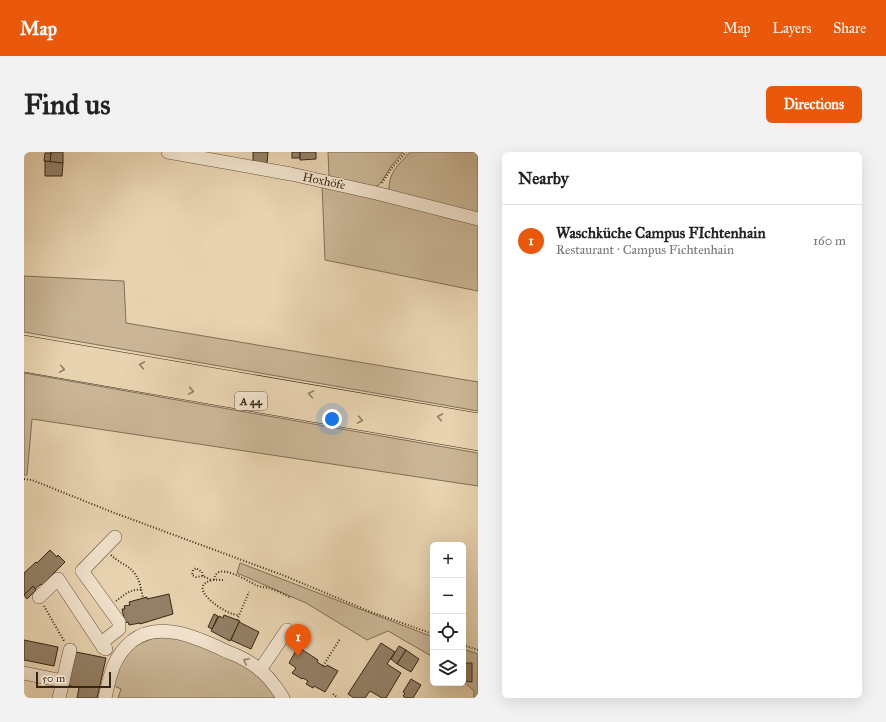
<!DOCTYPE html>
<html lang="en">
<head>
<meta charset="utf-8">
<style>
	:root { --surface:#fff; --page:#f2f2f2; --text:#222; --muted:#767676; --line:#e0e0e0; --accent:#ea580c }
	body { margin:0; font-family:"IM FELL Great Primer",serif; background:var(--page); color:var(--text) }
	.controls { position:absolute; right:12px; bottom:12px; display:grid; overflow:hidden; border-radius:6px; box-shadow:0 4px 16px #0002 }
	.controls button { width:36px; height:36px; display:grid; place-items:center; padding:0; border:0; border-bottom:1px solid var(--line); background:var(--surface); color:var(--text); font:20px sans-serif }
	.scale { position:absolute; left:12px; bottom:10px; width:75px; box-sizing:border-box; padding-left:4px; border:2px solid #372616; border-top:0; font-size:11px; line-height:14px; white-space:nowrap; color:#372616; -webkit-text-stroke:3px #f0e2cc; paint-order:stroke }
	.you { position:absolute; left:308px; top:267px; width:14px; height:14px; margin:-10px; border:3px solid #fff; border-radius:50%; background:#1a73e8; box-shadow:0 0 0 6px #1a73e833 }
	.badge { display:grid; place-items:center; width:26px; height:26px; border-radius:50%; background:var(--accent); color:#fff; font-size:13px; font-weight:700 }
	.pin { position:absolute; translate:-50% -33px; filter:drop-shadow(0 1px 2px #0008) }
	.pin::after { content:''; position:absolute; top:21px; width:14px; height:12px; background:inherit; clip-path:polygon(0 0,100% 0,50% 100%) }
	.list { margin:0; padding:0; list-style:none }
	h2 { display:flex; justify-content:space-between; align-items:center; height:52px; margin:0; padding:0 16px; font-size:17px }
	h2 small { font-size:13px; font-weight:400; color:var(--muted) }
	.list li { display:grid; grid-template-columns:26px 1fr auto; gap:12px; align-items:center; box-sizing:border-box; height:72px; padding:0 16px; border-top:1px solid var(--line) }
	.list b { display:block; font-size:15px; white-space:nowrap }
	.list p { margin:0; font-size:13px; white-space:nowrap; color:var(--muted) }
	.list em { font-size:13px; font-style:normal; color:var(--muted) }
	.icon { flex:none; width:22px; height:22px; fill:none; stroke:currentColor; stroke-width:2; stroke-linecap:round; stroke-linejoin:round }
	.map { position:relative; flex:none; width:454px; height:546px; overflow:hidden; border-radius:6px }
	header { display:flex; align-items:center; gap:24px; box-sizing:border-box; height:56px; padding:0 20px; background:var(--accent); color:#fff }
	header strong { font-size:19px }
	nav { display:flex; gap:22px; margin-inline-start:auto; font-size:14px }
	.intro { display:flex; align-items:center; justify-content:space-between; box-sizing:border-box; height:96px; padding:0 24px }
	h1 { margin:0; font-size:28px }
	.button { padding:10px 18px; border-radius:6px; background:var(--accent); color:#fff; font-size:14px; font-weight:700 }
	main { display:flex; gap:24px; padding:0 24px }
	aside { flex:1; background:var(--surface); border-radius:6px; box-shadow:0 4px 16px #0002 }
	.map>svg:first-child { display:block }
	.green { fill:#cab696; stroke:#806e56 }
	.building { fill:#938066; stroke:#372616 }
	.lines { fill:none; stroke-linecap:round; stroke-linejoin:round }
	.minor-casing { stroke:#63513c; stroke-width:14 }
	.highway-casing { stroke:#372616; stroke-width:20 }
	.path { stroke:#372616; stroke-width:2; stroke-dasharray:1 2; stroke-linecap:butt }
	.minor { stroke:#f0e2cc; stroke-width:13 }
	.highway { stroke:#e8d3b0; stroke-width:19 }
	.oneway { stroke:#907c63 }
	.oneway2 { stroke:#948471 }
	.labels { text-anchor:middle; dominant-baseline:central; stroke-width:3.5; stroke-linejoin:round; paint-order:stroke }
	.shield { fill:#f0e2cc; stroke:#6e5e4d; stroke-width:1 }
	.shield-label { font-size:11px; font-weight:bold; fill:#372616 }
	.street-label { font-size:12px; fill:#372616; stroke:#f0e2cc }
</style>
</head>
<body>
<header>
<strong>Map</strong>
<nav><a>Map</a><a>Layers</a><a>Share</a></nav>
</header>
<div class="intro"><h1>Find us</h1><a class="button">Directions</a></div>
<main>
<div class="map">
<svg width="454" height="546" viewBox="0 0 454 546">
	<rect width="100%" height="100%" fill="#e8d3b0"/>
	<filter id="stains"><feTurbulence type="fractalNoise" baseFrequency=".005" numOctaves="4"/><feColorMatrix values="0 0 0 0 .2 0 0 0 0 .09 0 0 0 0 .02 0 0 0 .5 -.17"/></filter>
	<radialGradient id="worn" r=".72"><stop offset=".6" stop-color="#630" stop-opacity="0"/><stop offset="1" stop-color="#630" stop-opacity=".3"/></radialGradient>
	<g class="green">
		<path d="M304,0h75l-11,13 -13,20 -8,4 -42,-12z"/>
		<path d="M386,0h68v64l-89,-22c-1,-22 8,-27 21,-42z"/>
		<path d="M298,32l156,40v67l-153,-31z"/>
		<path d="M0,124l100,5 2,42 352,59v29l-454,-79z"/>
		<path d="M0,221l454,80v33l-446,-67 -5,56h-3z"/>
		<path d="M216,411l193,74v20l-45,-26 -21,9 -61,-37 -69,-30z"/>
		<path d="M150,485c25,7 64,19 84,37 7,7 13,16 20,24h-160l3,-9 -9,-4 8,-22 15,-17 18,-8z"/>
		<path d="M439,497l15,5v44h-4v-7l-11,-10z"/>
	</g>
	<g class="building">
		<path d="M27,0h12v11l-13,-1z"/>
		<path d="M229,0h15l-1,12 -14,-3z"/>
		<rect x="268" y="0" width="8" height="6"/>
		<path d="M276,0h16v7l-16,1z"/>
		<path d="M21,1h6l-1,9 -6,-1z"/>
		<path d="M21,9l18,2 -1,13h-17z"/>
		<path d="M26,398l7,7 1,-2 7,7 -23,23 -1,-1 -6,5 -2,-3 -9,9v-22l12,-11 1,1z"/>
		<path d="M9,434l3,4 -9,9 -3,-4z"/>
		<path d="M145,442l4,20 -33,10v-1l-11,2 -1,-3 -3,1 -3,-14h3l-1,-3 6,-1 -1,-3 18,-5v2z"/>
		<path d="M190,462l4,2 -6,13 -4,-2z"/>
		<path d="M200,463l16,6 -10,20 -19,-10 8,-15 4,2z"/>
		<path d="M215,470l20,10 -8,17 -20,-9z"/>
		<path d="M0,488l34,7 -4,19 -30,-6z"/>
		<path d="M357,491l14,9 -8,12 14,9 -15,25h-4l-12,-7 -5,7h-11l-6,-4z"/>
		<path d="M375,494l7,4 -9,14 -6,-5z"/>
		<path d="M274,495l20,13 -1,2 8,5 2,-2 11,6 -13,21 -11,-6 -1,2 -7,-4 2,-3 -5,-3 -1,1 -10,-6 4,-5 -7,-5z"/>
		<path d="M382,498l13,9 -8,13 -14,-8z"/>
		<path d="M52,500l30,6 -9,40h-20l2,-10 -11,-3z"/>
		<path d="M441,511h7v19l-7,-1z"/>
		<path d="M387,527l10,6 -8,13h-7l-3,-2 2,-3 -2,-1z"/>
	</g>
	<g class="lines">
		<g class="minor-casing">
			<g id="minor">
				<path d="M144,0l123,22 85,19 102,26"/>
				<path d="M15,445l19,-18 45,68 3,2"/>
				<path d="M79,495l2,-7 14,-11v-7l-37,-51 33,-34"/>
				<path d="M236,518l27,-40"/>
				<path d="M0,521l39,8"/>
				<path d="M35,546l11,-48"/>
				<path d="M81,546c5,-23 8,-41 27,-57 28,-22 68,-2 96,11 8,3 17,7 24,12 13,8 23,21 31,34"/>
			</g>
		</g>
		<g class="highway-casing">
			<g id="highway">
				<path d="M0,193l454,78"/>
				<path d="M0,210l454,79"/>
			</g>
		</g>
		<g class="path">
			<path d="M358,31l9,-14 15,-17"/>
			<path d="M0,327l8,1 80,32 173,64 86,36 62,22"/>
			<path d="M87,403c4,4 9,7 14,10 14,9 15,18 18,33"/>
			<path d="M179,424l-1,-4 -6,-4 -3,2 -1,5 4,2 7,-1 8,4"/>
			<path d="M190,428c2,-20 33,1 42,5 4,2 8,2 12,3 5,1 18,7 23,10"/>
			<path d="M199,428c-4,0 -9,-1 -13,1 -24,7 17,35 29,34"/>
			<path d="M92,449c8,-6 16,-13 26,-11"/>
			<path d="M20,454l20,35"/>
			<path d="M213,468l12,-28"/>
			<path d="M439,493l15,5"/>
			<path d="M299,514l17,-27"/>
			<path d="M309,542l5,4"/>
		</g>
		<use href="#minor" class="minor"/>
		<use href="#highway" class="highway"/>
	</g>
	<defs><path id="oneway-chevron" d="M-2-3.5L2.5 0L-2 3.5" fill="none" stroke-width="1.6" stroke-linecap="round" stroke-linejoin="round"/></defs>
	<g class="oneway">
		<use href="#oneway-chevron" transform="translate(118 213) rotate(-170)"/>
		<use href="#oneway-chevron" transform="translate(38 217) rotate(10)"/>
		<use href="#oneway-chevron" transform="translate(167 239) rotate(10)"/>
		<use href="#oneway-chevron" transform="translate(287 242) rotate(-170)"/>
		<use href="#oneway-chevron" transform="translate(416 265) rotate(-170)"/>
		<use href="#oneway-chevron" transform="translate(336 268) rotate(10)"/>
	</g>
	<use class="oneway2" href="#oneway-chevron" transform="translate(222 509) rotate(-154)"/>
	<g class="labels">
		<rect class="shield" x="211" y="240" width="32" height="18" rx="3"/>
		<g class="shield-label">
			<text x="227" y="249">A 44</text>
		</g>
		<g class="street-label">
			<text transform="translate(300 29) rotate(12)">Hoxhöfe</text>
		</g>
	</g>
	<rect width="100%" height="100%" filter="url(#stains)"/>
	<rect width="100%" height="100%" fill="url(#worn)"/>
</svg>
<div class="controls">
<button>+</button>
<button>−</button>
<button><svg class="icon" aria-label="locate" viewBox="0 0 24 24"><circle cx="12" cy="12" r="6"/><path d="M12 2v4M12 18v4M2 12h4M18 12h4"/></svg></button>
<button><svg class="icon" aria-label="layers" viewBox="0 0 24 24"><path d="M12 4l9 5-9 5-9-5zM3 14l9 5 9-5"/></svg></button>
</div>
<div class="scale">50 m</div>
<div class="you"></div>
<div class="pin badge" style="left:274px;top:505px">1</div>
</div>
<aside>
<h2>Nearby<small></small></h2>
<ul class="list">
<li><span class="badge">1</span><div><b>Waschküche Campus FIchtenhain</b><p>Restaurant · Campus Fichtenhain</p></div><em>160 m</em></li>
</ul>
</aside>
</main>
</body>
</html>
